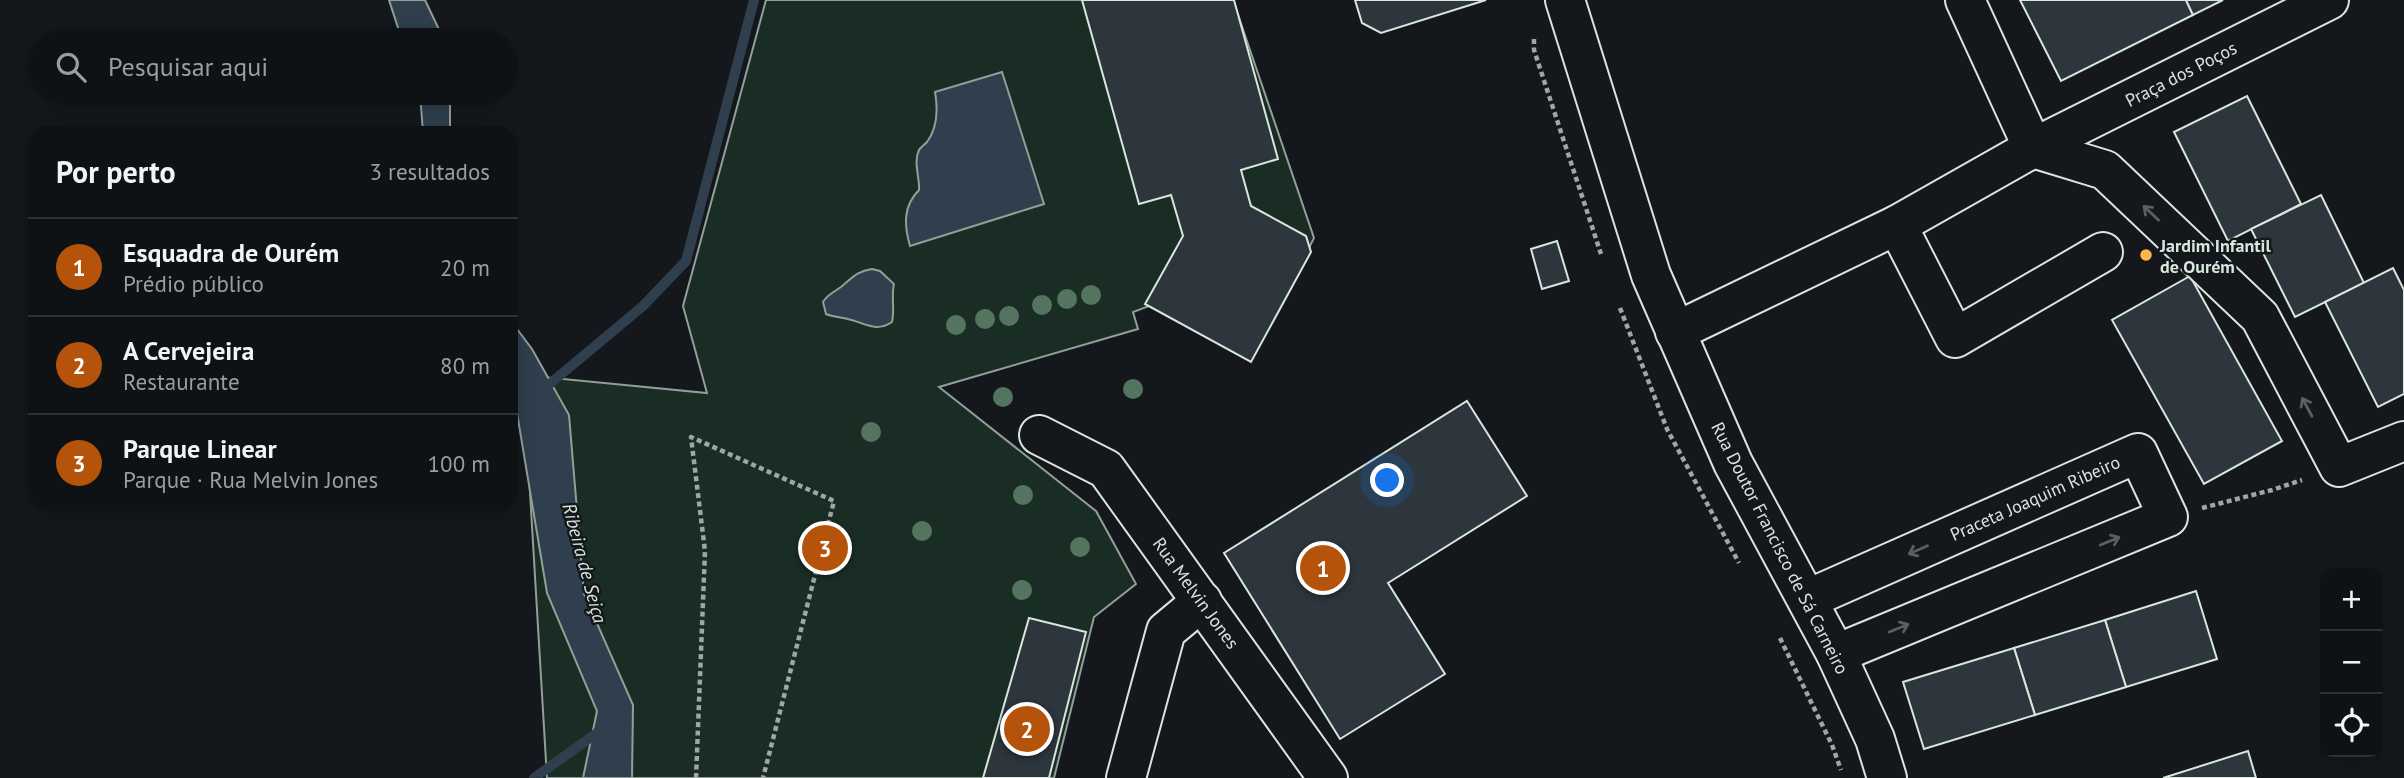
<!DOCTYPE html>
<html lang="pt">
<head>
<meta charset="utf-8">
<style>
	:root { --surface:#0f1215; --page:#181b1e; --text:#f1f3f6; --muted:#9b9ea0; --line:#2f3234; --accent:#b45309 }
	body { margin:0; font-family:"PT Sans",sans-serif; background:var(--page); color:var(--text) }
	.controls { position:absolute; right:21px; bottom:21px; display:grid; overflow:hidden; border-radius:14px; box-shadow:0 4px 18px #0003 }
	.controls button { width:63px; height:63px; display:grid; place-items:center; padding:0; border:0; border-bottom:2px solid var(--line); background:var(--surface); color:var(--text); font:35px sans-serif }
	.you { position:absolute; left:1388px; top:481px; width:24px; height:24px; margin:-18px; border:5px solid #fff; border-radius:50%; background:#1a73e8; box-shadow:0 0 0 10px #1a73e833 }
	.badge { display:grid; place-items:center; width:46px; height:46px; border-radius:50%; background:var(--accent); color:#fff; font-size:23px; font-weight:700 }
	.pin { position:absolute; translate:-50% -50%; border:4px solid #fff; box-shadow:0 2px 7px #0006 }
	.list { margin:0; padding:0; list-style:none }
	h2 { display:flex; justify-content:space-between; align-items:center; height:91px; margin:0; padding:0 28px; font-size:30px }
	h2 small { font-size:23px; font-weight:400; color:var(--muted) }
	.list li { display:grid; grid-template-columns:46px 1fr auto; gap:21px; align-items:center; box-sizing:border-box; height:98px; padding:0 28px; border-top:2px solid var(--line) }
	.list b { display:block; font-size:26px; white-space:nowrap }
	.list p { margin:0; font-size:23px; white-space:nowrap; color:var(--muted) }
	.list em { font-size:23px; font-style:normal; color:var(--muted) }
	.icon { flex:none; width:38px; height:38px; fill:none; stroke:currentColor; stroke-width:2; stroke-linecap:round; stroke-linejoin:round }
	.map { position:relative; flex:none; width:2404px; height:778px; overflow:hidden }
	.search { position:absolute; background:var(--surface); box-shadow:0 4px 18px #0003; left:28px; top:28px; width:490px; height:77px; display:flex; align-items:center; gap:18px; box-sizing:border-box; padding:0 24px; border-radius:38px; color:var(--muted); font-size:26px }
	.panel { position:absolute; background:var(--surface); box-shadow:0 4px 18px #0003; left:28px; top:126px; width:490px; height:385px; border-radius:21px }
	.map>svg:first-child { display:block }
	.green { fill:#1a2d24; stroke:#939e99; stroke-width:2 }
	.water { fill:#2f3f4d; stroke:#939e99; stroke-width:2 }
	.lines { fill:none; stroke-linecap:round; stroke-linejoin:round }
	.stream { stroke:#2f3f4d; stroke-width:10 }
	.building { fill:#2c363c; stroke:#d8e6dc; stroke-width:2 }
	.minor-casing { stroke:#d8e6dc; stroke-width:42 }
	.path { stroke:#9da8a2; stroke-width:4.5; stroke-dasharray:5 3.5; stroke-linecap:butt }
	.minor { stroke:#14181c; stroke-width:38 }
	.tree { fill:#55745f }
	.oneway { stroke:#59605f }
	.poi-dot { fill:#ffb74d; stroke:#14181c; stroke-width:2.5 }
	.labels { text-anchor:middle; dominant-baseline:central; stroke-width:5; stroke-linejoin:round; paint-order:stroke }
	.street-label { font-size:18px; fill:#d8e6dc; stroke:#14181c }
	.poi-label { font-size:18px; font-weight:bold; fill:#d8e6dc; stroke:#14181c; text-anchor:start }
	.water-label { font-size:19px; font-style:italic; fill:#d8e6dc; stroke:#14181c }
</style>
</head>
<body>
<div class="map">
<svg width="2404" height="778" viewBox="0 0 2404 778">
	<rect width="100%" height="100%" fill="#14181c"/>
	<path class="green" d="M766,0h467l81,238 -59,116 -101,-50 -21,8 5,17 -199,58 157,124 40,73 -42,33 -40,161h-507l-24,-403 184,18 -24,-87z"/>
	<g class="water">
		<path d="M389,0h36l19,40h-42z"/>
		<path d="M1002,72l42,132 -134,42c-6,-21 -7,-40 9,-56 1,-12 -6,-28 0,-40 1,-2 6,-6 8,-8 11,-15 11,-33 8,-50z"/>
		<path d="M418,93h32v40h-27l-2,-27z"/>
		<path d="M872,269l8,2 14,13c-3,13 1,25 -2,38 -16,11 -27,1 -44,-3 -7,-2 -15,-2 -22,-5l-3,-12c5,-8 11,-10 18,-15 11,-9 16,-16 31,-18z"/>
		<path d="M511,321l21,28 37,66 15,179 49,111 -1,73h-49l14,-67 -50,-118 -34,-204 -2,-3z"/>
	</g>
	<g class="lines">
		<g class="stream">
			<path d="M540,392l103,-86 43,-45 68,-261"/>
			<path d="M534,778l67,-48"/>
		</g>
	</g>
	<g class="building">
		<path d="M1082,0h152l44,159 -37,11 10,36 55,30 5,16 -60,110 -106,-58 38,-68 -12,-41 -32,9z"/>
		<path d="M1355,0h131l-105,33 -19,-10z"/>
		<path d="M2020,0h166l7,15 -132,66z"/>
		<path d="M2186,0h37l-30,15z"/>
		<path d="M2247,96l54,108 -73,37 -54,-109z"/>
		<path d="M2321,195l43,88 -69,34 -44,-88z"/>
		<path d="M1557,241l12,40 -27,8 -11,-40z"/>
		<path d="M2393,268l11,22v104l-26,13 -53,-105z"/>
		<path d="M2190,276l92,165 -78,43 -92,-164z"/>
		<path d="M1467,401l60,95 -139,87 57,91 -105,65 -116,-186z"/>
		<path d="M2196,591l21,68 -91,28 -21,-67z"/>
		<path d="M1029,618l57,14 -37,146h-66z"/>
		<path d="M2105,620l21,67 -91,28 -21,-67z"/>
		<path d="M2014,648l21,67 -111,34 -21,-67z"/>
		<path d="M2248,751l8,27h-93z"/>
	</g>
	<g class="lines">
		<g class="minor-casing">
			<g id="minor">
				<path d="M1565,0l86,275 82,188 103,191 39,85 12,39"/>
				<path d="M1965,0l68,148"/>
				<path d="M2033,148l72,22 155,147 79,150 65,-26"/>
				<path d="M1897,225l58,113 148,-86"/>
				<path d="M1675,332l222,-107 136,-77 296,-148"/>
				<path d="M1039,435l67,34 222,309"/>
				<path d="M1808,599l330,-146 30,64 -332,137"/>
				<path d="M1126,778l40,-147 36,-30"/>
			</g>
		</g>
		<g class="path">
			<path d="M1534,39v11l67,204"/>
			<path d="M1620,308l47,121 72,134"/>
			<path d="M2202,508l70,-18 30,-10"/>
			<path d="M1780,638l52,107 9,25"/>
			<path d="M696,778l9,-227 -14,-114 143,64 -71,277"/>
		</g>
		<use href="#minor" class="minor"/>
	</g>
	<g class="tree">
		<circle cx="1091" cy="295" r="10"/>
		<circle cx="1067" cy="299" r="10"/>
		<circle cx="1042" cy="305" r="10"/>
		<circle cx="1009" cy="316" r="10"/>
		<circle cx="985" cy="319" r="10"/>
		<circle cx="956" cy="325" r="10"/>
		<circle cx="1133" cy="389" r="10"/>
		<circle cx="1003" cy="397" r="10"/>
		<circle cx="871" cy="432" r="10"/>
		<circle cx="1023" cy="495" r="10"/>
		<circle cx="922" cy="531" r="10"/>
		<circle cx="1080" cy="547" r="10"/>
		<circle cx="1022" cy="590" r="10"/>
	</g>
	<defs><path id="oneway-shaft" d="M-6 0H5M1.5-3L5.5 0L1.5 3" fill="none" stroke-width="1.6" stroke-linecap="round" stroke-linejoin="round" transform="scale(1.75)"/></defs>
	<g class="oneway">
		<use href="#oneway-shaft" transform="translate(2151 213) rotate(-137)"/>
		<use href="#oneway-shaft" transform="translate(2307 407) rotate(-118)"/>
		<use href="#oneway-shaft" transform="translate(2110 541) rotate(-22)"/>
		<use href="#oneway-shaft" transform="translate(1918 550) rotate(156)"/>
		<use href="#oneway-shaft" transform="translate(1899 628) rotate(-22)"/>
	</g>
	<circle class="poi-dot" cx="2146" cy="255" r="7"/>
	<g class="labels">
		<g class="street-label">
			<text transform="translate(2181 74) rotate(-27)">Praça dos Poços</text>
			<text transform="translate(2035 498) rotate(-24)">Praceta Joaquim Ribeiro</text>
			<text transform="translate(1780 548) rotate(63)">Rua Doutor Francisco de Sá Carneiro</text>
			<text transform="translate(1196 593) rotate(54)">Rua Melvin Jones</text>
		</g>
		<g class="poi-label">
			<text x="2160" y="245">Jardim Infantil<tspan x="2160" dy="21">de Ourém</tspan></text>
		</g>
		<g class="water-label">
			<text transform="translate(585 563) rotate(75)">Ribeira de Seiça</text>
		</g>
	</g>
</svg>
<div class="controls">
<button>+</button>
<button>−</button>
<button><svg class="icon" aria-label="locate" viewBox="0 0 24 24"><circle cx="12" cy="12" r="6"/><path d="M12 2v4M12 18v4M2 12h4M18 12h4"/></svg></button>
</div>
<div class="you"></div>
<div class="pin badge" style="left:1323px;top:568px">1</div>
<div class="pin badge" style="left:1027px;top:729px">2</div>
<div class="pin badge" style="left:825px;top:548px">3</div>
<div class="search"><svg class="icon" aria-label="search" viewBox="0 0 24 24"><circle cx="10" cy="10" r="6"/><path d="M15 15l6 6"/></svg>Pesquisar aqui</div>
<section class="panel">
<h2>Por perto<small>3 resultados</small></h2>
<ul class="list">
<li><span class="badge">1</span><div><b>Esquadra de Ourém</b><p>Prédio público</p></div><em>20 m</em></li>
<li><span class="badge">2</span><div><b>A Cervejeira</b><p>Restaurante</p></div><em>80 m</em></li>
<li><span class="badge">3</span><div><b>Parque Linear</b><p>Parque · Rua Melvin Jones</p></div><em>100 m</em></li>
</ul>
</section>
</div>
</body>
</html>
